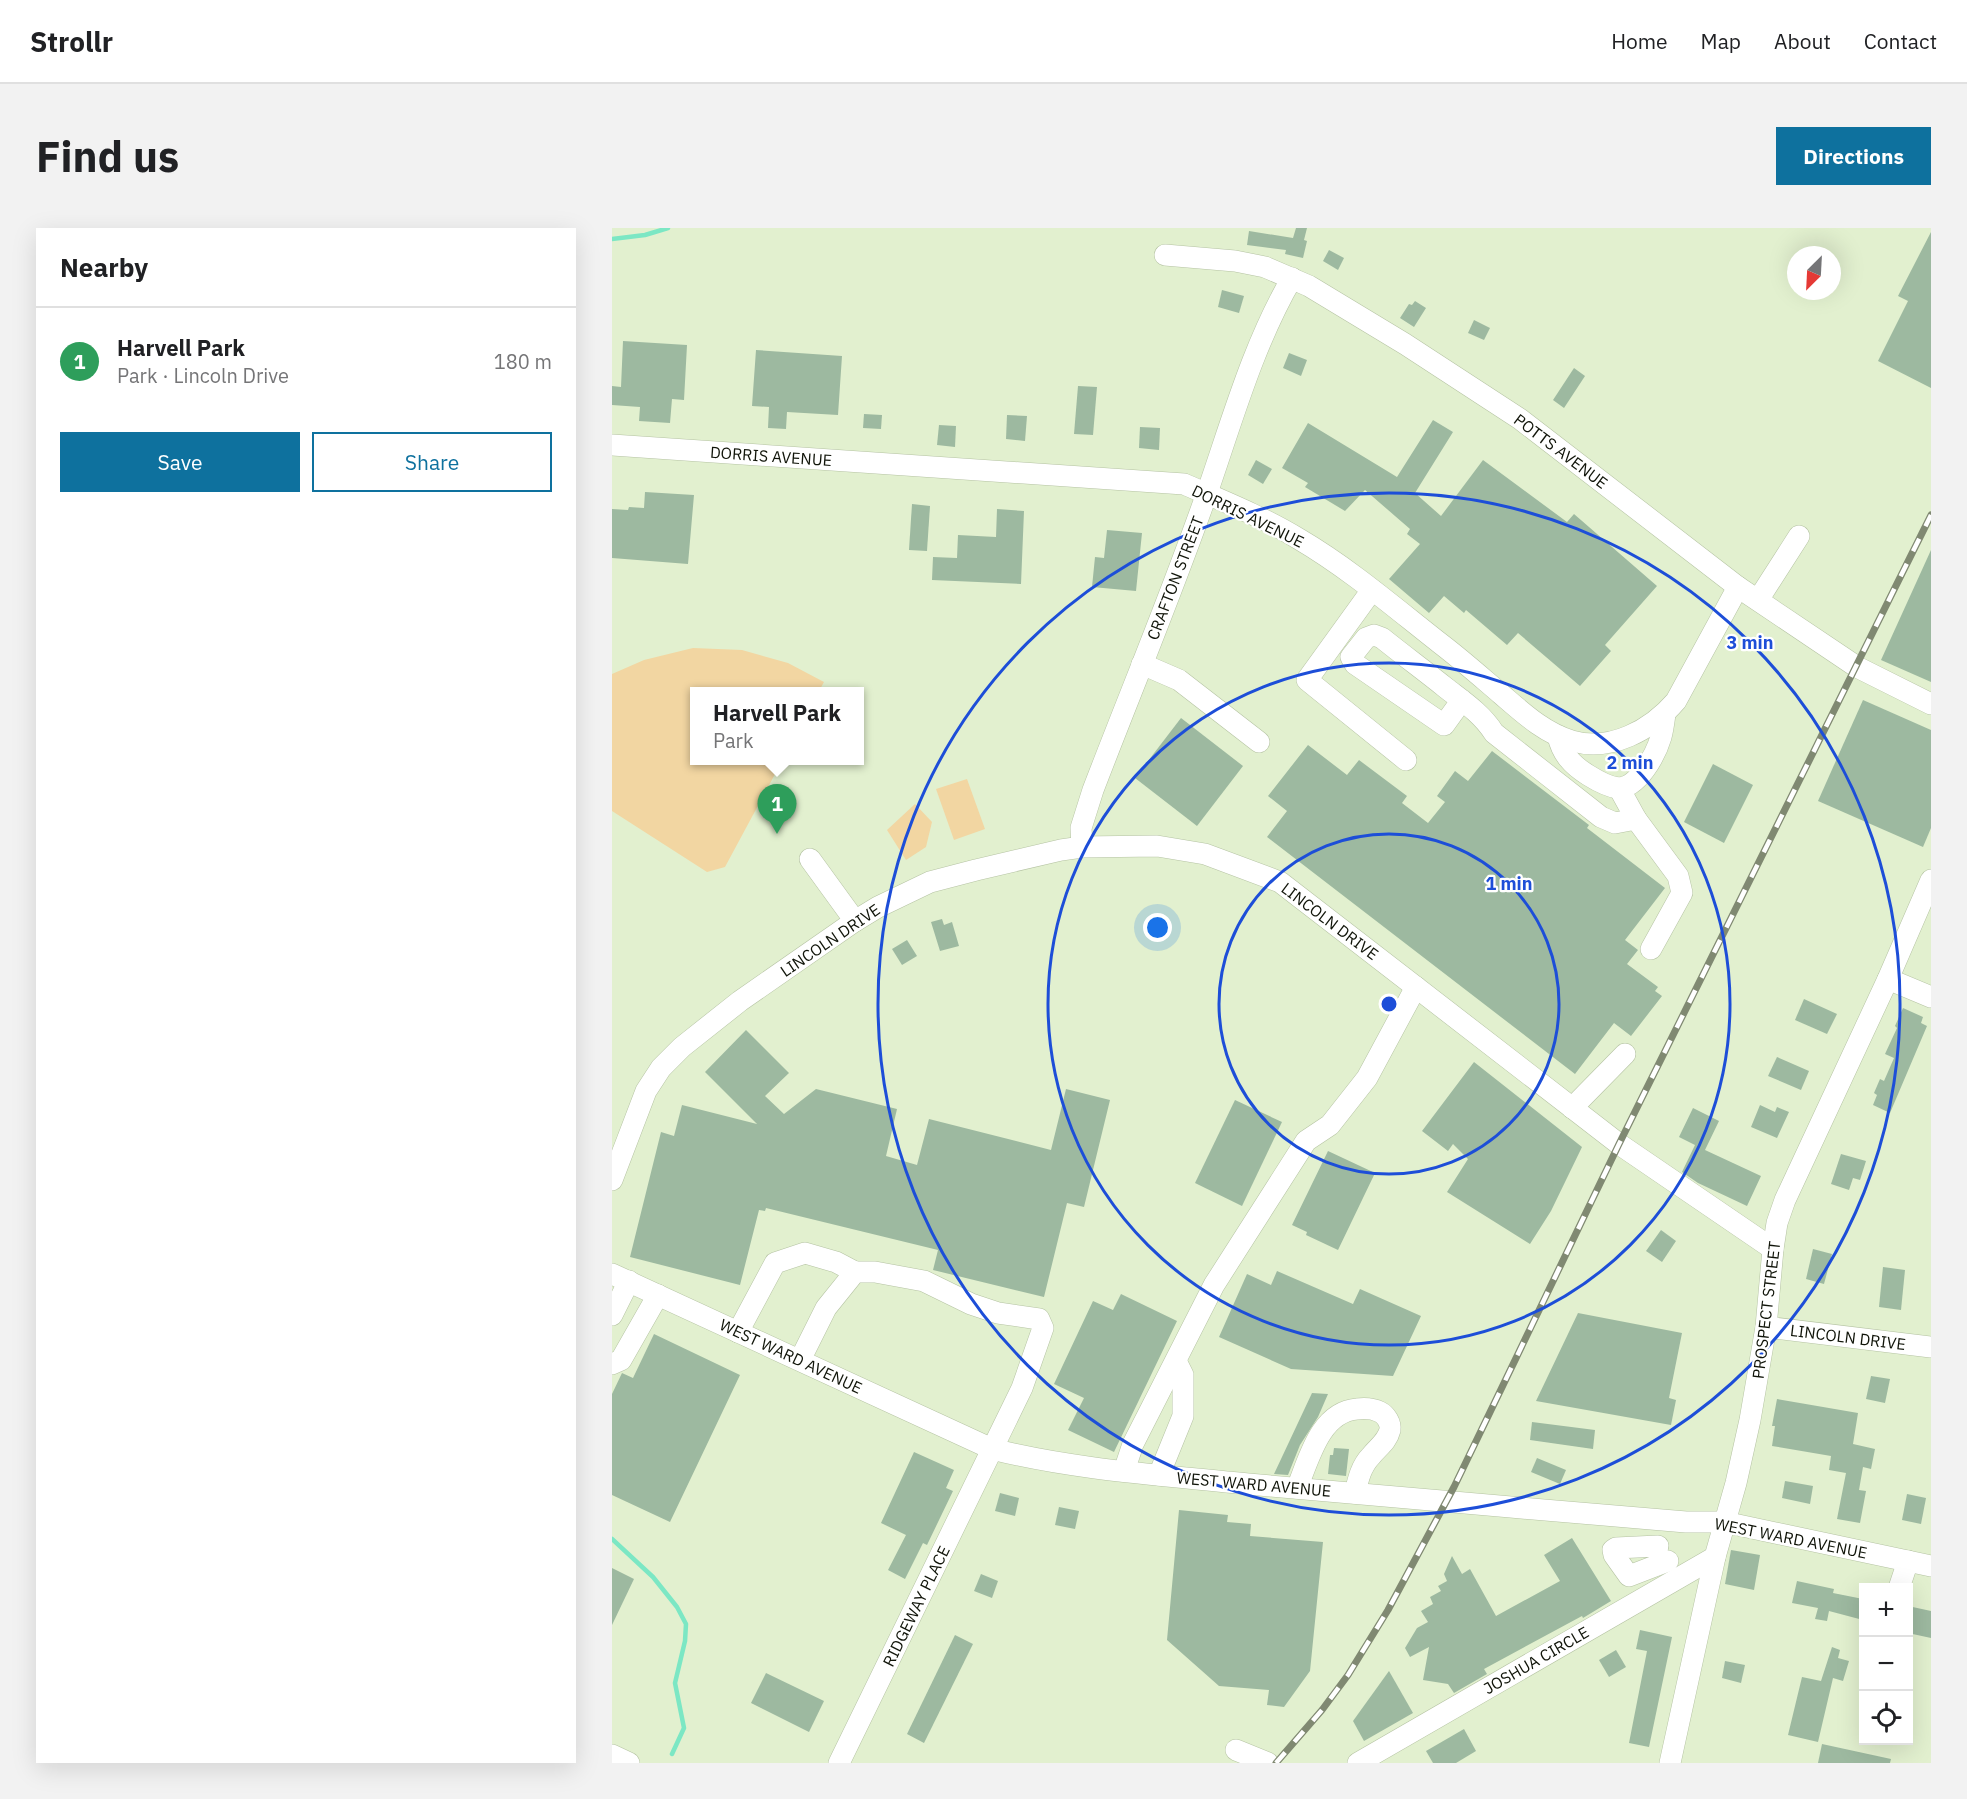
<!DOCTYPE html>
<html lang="en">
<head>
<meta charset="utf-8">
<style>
	:root { --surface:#fff; --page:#f2f2f2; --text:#202124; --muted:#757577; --line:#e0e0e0; --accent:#0e719e }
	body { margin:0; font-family:"IBM Plex Sans",sans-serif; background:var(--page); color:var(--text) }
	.controls { position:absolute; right:18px; bottom:18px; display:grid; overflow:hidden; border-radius:0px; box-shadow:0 6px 24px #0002 }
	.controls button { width:54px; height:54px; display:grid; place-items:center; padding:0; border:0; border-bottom:2px solid var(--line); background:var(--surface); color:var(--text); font:30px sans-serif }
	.compass { position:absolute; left:1175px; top:18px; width:54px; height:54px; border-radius:50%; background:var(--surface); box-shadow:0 6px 24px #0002; rotate:204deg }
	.you { position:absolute; left:546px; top:700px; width:21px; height:21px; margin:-15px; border:4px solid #fff; border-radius:50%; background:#1a73e8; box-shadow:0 0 0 9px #1a73e833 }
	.badge { display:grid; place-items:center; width:39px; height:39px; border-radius:50%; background:var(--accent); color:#fff; font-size:20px; font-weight:700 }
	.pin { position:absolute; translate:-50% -50px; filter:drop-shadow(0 2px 3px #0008) }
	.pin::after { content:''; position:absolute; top:32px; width:21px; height:18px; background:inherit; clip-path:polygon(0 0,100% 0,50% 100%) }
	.popup { position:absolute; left:78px; top:459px; width:174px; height:78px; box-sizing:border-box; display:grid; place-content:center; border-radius:0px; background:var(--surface); filter:drop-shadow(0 2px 4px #0005); font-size:20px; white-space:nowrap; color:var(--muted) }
	.popup b { font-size:22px; color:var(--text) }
	.popup::after { content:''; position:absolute; left:50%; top:100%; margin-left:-12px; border:12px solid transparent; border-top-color:var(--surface) }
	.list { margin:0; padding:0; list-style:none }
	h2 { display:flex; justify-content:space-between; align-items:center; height:78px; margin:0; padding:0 24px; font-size:26px }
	h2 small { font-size:20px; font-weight:400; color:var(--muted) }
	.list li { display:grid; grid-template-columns:39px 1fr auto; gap:18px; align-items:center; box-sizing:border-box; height:108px; padding:0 24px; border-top:2px solid var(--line) }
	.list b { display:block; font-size:22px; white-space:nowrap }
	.list p { margin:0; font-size:20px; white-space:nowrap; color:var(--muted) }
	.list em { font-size:20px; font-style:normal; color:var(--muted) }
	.actions { display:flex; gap:12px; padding:18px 24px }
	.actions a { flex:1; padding:14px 0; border:2px solid var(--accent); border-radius:0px; text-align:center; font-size:21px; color:var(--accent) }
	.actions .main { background:var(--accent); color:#fff }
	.icon { flex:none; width:33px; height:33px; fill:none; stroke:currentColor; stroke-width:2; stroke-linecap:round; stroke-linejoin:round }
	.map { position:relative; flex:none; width:1319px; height:1535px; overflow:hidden; border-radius:0px }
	header { display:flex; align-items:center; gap:36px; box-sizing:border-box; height:84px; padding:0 30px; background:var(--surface); border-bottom:2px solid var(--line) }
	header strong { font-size:28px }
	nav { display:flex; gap:33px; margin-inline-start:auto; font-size:21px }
	.intro { display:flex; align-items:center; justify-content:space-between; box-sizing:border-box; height:144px; padding:0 36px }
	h1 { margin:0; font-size:42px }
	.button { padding:15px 27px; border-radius:0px; background:var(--accent); color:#fff; font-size:21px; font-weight:700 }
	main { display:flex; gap:36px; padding:0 36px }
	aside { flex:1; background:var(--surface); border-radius:0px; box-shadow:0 6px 24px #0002 }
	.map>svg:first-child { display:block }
	.green { fill:#f2d6a2 }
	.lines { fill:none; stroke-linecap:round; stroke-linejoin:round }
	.stream { stroke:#7ce7c4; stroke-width:4.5 }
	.building { fill:#9db9a0 }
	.minor-casing { stroke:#b5c3a3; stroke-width:22 }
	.minor { stroke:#fff; stroke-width:21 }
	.rail-casing { stroke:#808972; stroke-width:7 }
	.rail { stroke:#fff; stroke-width:4.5; stroke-dasharray:14; stroke-linecap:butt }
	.ring { fill:none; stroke:#1d4ed8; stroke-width:3 }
	.labels { text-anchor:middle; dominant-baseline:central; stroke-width:4.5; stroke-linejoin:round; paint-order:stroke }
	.street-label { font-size:16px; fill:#101409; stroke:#fff }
	.centre { fill:#1d4ed8; stroke:#fff; stroke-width:3 }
	.ring-label { font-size:18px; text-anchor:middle; font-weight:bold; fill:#1d4ed8; stroke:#fff; stroke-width:4.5; stroke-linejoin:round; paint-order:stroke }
</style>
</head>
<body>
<header>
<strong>Strollr</strong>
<nav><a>Home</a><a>Map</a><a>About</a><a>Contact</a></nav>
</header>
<div class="intro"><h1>Find us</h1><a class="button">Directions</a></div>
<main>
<aside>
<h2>Nearby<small></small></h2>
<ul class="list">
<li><span class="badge" style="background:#2e9e5b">1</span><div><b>Harvell Park</b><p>Park · Lincoln Drive</p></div><em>180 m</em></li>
</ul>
<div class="actions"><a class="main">Save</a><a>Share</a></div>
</aside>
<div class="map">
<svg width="1319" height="1535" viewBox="0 0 1319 1535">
	<rect width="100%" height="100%" fill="#e2f0cf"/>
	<g class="green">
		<path d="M81,420l49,2 46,13 36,19 -5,9 -125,1v68l88,1 -57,106 -18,5 -95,-61v-137l32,-14z"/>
		<path d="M355,551l18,50 -31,11 -18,-51z"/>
		<path d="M303,576l17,18 -6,25 -20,13 -19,-30z"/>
	</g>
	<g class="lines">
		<g class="stream">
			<path d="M0,11l33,-4 23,-7"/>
			<path d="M0,1311l41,38 24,30 9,17 -1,17 -10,42 9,45 -12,26"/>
		</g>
	</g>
	<g class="building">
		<path d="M684,0h11l-3,12 3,1 -4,17 -18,-4 1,-4 -39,-5 2,-14 44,7z"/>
		<path d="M1319,4v156l-53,-27 30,-60 -10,-5z"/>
		<path d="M717,22l15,8 -6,12 -15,-9z"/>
		<path d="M610,62l22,6 -5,17 -21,-6z"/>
		<path d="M803,73l11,7 -12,19 -14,-9 9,-14 3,1z"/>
		<path d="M862,92l16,8 -6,12 -16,-7z"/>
		<path d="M11,113l64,4 -3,55 -12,-1 -2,24 -31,-2 1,-14 -28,-2v-19l9,1z"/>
		<path d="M144,122l86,6 -4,59 -51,-3 -1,17 -18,-1 1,-21 -17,-1z"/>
		<path d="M677,125l18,7 -6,16 -18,-8z"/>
		<path d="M962,140l11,8 -21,32 -11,-8z"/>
		<path d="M466,158l19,1 -4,48 -19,-1z"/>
		<path d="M252,186l18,1 -1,14 -18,-1z"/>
		<path d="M395,187l20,1 -2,25 -19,-2z"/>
		<path d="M821,192l20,12 -38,61 26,23 42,-56 84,62 7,-8 83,72 -52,59 6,6 -31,35 -62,-53 -11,12 -41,-35 -2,3 -20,-17 -15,17 -40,-34 31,-35 -13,-10 3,-5 -45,-39 -20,21 -40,-24 3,-4 -26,-15 26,-45 89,54z"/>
		<path d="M327,197l17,1 -1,21 -18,-2z"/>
		<path d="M528,199l20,1 -1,22 -20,-2z"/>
		<path d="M644,232l16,9 -9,15 -15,-9z"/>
		<path d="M33,264l49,3 -6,69 -76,-6v-49l16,1 1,-3 15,1z"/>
		<path d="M300,276l18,2 -3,45 -18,-1z"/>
		<path d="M385,281l27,2 -3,73 -89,-4 1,-23 24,1 1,-23 38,2z"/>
		<path d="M495,302l35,3 -6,58 -44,-4 3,-30 9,1z"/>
		<path d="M1319,322v132l-50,-22z"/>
		<path d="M1251,472l68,30v98l-8,19 -105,-46z"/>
		<path d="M569,490l62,48 -46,60 -62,-48z"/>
		<path d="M696,517l39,30 12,-15 48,36 -5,7 26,20 17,-21 -8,-6 18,-25 13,10 24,-30 97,74 -2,3 78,60 -40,52 13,10 -11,14 31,23 -3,4 7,5 -31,40 -17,-13 -39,51 -308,-237 20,-26 -19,-15z"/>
		<path d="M1101,536l40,21 -29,58 -40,-21z"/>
		<path d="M330,691l2,6 8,-3 7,24 -19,5 -9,-29z"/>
		<path d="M295,712l10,16 -15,9 -10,-16z"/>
		<path d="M1192,771l33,15 -10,20 -32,-14z"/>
		<path d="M1291,780l20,9 -2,6 6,3 -37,87 -17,-8 4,-10 -3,-2 6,-14 4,2 10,-23 -9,-4 12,-26 -2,-2z"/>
		<path d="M134,802l43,43 -24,23 19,18 32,-25 81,20 -11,47 31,9 12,-46 122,31 15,-61 44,11 -26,107 -17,-4 -23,94 -111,-27 5,-20 -172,-42 -1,3 -6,-1 -19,75 -110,-28 31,-125 13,4 8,-31 75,19 -52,-52z"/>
		<path d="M1165,829l32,14 -8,19 -33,-14z"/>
		<path d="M862,834l108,85 -31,64 -21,33 -83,-52 21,-33 -15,-15 -5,7 -26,-20z"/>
		<path d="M623,872l47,22 -40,84 -47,-23z"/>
		<path d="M1148,877l15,7 2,-5 12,5 -12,26 -26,-11z"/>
		<path d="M1081,880l26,13 -14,29 56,26 -14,30 -49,-23 -16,-11 13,-27 -16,-8z"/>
		<path d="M716,923l47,22 -37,77 -32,-15 1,-3 -15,-7z"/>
		<path d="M1229,926l25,7 -6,19 -7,-2 -4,12 -18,-6z"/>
		<path d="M1049,1002l15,11 -14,21 -16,-11z"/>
		<path d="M1201,1021l19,5 -8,30 -18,-5z"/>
		<path d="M1271,1039l22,3 -4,40 -22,-3z"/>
		<path d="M665,1043l76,33 7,-15 61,27 -28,60 -102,-7 -72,-32 28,-63 24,11z"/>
		<path d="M509,1066l56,27 -63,131 -46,-22 16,-32 -30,-14 39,-83 20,9z"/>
		<path d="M966,1085l104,20 -13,65 7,2 -5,25 -135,-24z"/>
		<path d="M42,1106l86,41 -70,147 -58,-27v-101l10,-21 11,5z"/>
		<path d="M1259,1148l19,3 -5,24 -19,-4z"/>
		<path d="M700,1165l16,1 -10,23 -18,28 -12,30 -14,-1z"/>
		<path d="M1165,1171l81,14 -5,31 22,5 -4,20 -8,-2 -4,23 7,1 -6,32 -23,-4 9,-46 -17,-3 2,-14 -59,-10 3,-20h-3z"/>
		<path d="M920,1194l63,8 -2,19 -63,-9z"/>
		<path d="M722,1220l15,1 -3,27 -18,-2 2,-19h3z"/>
		<path d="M302,1224l40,18 -8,18 7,3 -26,54 -4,-2 -18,36 -17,-9 18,-35 -25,-12z"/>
		<path d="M925,1230l29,12 -6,14 -29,-12z"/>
		<path d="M1173,1253l28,5 -3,18 -28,-6z"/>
		<path d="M388,1265l19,5 -4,18 -20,-5z"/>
		<path d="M1295,1266l19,4 -5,26 -19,-4z"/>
		<path d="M447,1279l20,4 -4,18 -20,-4z"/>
		<path d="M567,1282l49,5 -1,7 24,2 -1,12 73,6 -13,129 -26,36 -17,-2 2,-15 -50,-4 -52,-46z"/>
		<path d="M960,1310l39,63 -28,17 -1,-2 -98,53 3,5 -33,19 -6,-9 -25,-4 6,-33 -19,10 -5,-9 12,-20 11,-6 -7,-11 12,-7 -3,-7 11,-6 -3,-5 9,-5 -3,-7 8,-18 10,18 8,-5 26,47 64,-35 -16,-26z"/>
		<path d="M1119,1322l29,5 -6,35 -29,-6z"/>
		<path d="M0,1340l22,11 -22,46z"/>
		<path d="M369,1346l17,7 -6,17 -18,-7z"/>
		<path d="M1185,1353l37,8 -1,4 30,6v21l-34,-9 -2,10 -12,-2 3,-11 -26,-5z"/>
		<path d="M1296,1378l23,5v27l-23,-5z"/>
		<path d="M1028,1402l32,7 -23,110 -20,-4 18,-92 -11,-2z"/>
		<path d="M343,1407l18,9 -49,99 -17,-9z"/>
		<path d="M1220,1419l8,3 -2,8 11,3 -6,20 -10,-3 -15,64 -30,-7 14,-58 19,4z"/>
		<path d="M1004,1422l10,17 -17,10 -10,-17z"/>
		<path d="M1113,1433l20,4 -4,18 -19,-5z"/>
		<path d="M777,1443l24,42 -49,28 -11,-20z"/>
		<path d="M154,1445l58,28 -15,31 -58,-29z"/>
		<path d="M852,1501l12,22 -20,12h-23l-7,-12z"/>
		<path d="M1210,1516l69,15 -1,4h-72z"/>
	</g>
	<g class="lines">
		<g class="minor-casing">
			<g id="minor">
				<path d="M553,27l70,6 30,6 44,19 96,58 115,75 218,168 119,80 74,37"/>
				<path d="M0,217l572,39c39,17 79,33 115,55 51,30 96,69 142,105 21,16 40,33 60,50 21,18 43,39 71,47 39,11 79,-11 104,-40l62,-114"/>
				<path d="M760,362l-65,90 99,80"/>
				<path d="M1146,372l41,-64"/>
				<path d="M530,436l37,16 80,62"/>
				<path d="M850,472l-18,25 -89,-61 -4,-7 15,-19 8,-3 8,3c21,17 43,33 64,50 18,14 36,26 48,45l107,84 14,6 21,-4"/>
				<path d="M946,508c4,18 14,29 30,39 8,5 21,12 30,13 20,0 38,-34 43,-51 2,-7 3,-15 4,-23"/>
				<path d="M1007,560l17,31 42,57 4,17 -31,56"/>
				<path d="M470,619l-1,-19 12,-38c38,-99 79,-197 114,-297 25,-72 46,-148 85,-215"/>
				<path d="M198,631l45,62"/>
				<path d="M1276,751l43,18"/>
				<path d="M960,880l53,-54"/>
				<path d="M0,952l34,-89 15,-23 21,-21 58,-46 115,-80 23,-14 52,-25 46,-12 85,-20 21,-3 75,-1 48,8 75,28 339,262 154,105"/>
				<path d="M0,1046l380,175c84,21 170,26 256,35 146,14 292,25 438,38h38l207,44"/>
				<path d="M0,1087l17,-34"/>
				<path d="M1154,1099l165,20"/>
				<path d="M126,1104l37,-69 30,-10 31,9 19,10"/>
				<path d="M188,1132l26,-52 29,-36h20l49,9 47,23 27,9 41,6 4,9 -21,60 -183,375"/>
				<path d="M0,1136l9,-4 37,-65"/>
				<path d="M512,1243l9,-27 81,-159 92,-144 24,-16 37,-47 49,-91"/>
				<path d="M547,1247l24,-59v-41l-7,-14"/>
				<path d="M685,1260c12,-29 23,-76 60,-79 8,-1 15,-1 23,3 6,3 11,11 10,18 -3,12 -12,17 -19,26 -10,10 -13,24 -16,37"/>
				<path d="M1046,1318l-42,2 -3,2 1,5 15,21 39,-15"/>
				<path d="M1287,1360l9,-27"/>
				<path d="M624,1522l32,13"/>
				<path d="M0,1527l17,8"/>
				<path d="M746,1535l357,-206"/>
				<path d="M1058,1535l45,-206 21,-74 14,-63 16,-93 7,-78 4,-26 8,-23 103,-221 43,-99"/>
			</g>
		</g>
		<use href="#minor" class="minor"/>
		<g class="rail-casing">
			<path id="rail" d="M664,1535l46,-53 26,-35 40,-65 66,-123 165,-343 312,-629"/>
		</g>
		<use href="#rail" class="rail"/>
	</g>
	<g class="ring">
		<circle cx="777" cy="776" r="170"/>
		<circle cx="777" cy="776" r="341"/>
		<circle cx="777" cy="776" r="511"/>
	</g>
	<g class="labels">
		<g class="street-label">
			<text transform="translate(949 223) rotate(37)">POTTS AVENUE</text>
			<text transform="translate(159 228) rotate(4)">DORRIS AVENUE</text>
			<text transform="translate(636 288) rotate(26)">DORRIS AVENUE</text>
			<text transform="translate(563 350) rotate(-69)">CRAFTON STREET</text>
			<text transform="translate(718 693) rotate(37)">LINCOLN DRIVE</text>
			<text transform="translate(218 712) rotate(-34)">LINCOLN DRIVE</text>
			<text transform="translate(1154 1082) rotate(-83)">PROSPECT STREET</text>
			<text transform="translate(1236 1109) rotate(7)">LINCOLN DRIVE</text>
			<text transform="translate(179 1128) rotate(25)">WEST WARD AVENUE</text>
			<text transform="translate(642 1256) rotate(5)">WEST WARD AVENUE</text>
			<text transform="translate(1179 1310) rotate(11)">WEST WARD AVENUE</text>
			<text transform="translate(304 1378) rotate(-64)">RIDGEWAY PLACE</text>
			<text transform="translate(924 1432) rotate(-30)">JOSHUA CIRCLE</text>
		</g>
	</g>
	<circle cx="777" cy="776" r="9" class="centre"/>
	<g class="ring-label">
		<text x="1138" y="421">3 min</text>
		<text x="1018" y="541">2 min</text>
		<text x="897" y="662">1 min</text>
	</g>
</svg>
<div class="controls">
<button>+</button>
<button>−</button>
<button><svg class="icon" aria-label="locate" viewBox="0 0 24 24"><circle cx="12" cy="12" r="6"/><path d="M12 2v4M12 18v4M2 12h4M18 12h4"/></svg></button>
</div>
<svg class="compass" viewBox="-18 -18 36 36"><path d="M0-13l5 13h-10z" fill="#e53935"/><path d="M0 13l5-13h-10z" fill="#757577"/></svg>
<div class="you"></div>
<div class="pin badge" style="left:165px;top:606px;background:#2e9e5b">1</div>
<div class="popup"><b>Harvell Park</b>Park</div>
</div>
</main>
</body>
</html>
